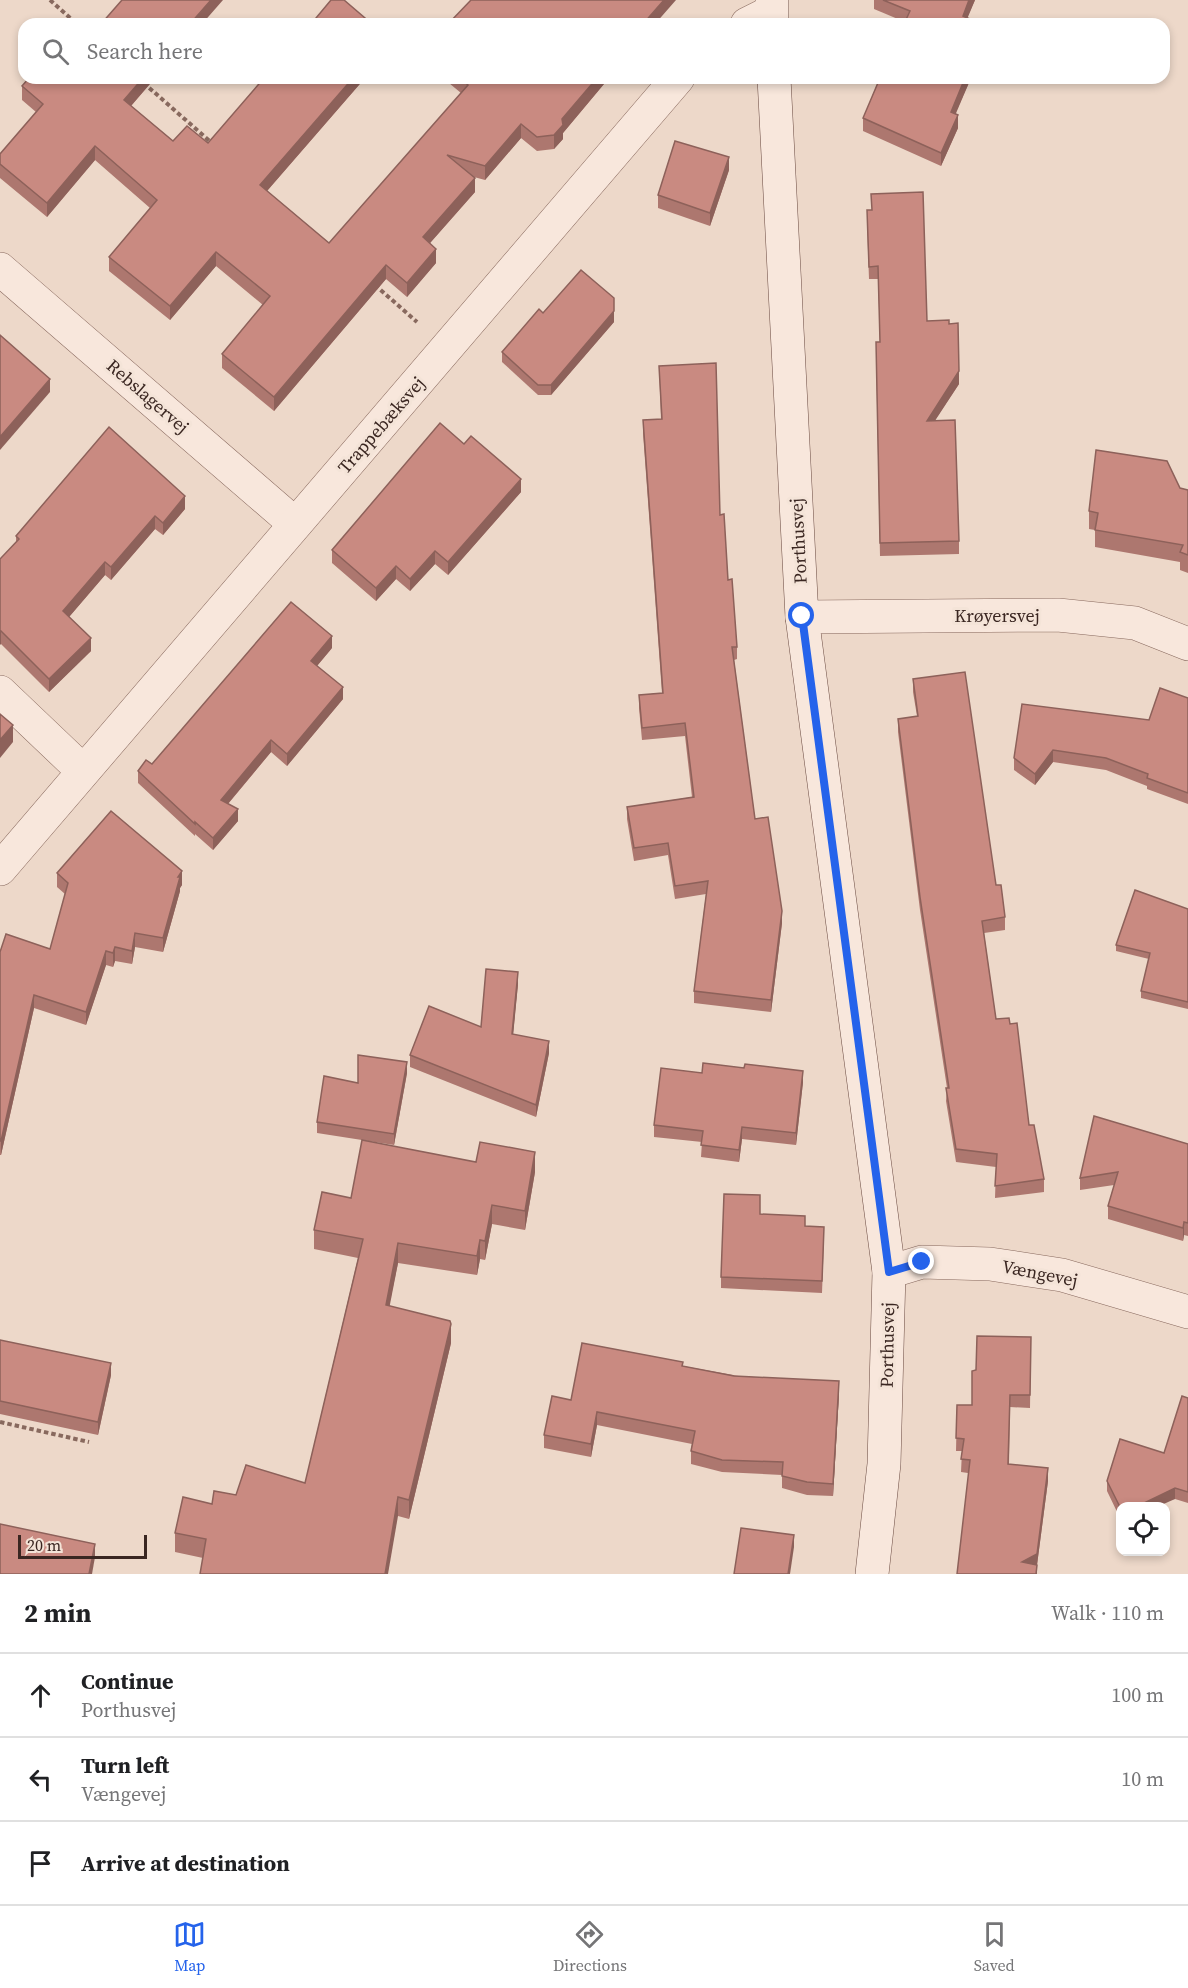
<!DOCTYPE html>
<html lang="en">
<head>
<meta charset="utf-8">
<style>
	:root { --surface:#fff; --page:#f6f6f6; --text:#202124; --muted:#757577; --line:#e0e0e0; --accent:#2563eb }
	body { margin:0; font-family:"Source Serif 4",serif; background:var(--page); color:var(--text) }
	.controls { position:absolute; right:18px; bottom:18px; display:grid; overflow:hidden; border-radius:12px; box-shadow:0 3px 9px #0003 }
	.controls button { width:54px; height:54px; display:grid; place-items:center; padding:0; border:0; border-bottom:2px solid var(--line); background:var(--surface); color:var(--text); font:30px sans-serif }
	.scale { position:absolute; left:18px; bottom:15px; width:129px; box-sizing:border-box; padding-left:6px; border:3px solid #3a2621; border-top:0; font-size:16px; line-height:21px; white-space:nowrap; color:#3a2621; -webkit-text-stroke:4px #f4e4d8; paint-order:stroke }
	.stop { position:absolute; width:18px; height:18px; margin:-14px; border:4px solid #2563eb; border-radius:50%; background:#fff }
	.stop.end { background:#2563eb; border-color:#fff; box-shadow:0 2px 6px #0008 }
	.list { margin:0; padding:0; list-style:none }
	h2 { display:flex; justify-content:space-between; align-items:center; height:78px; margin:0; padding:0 24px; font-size:26px }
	h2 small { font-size:20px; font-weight:400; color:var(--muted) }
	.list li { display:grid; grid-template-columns:39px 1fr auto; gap:18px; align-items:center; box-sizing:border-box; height:84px; padding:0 24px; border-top:2px solid var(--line) }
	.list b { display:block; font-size:22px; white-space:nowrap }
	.list p { margin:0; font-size:20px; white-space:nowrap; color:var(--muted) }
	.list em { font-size:20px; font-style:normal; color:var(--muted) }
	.icon { flex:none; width:33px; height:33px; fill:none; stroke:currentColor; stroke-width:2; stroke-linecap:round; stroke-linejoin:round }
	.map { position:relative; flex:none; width:1188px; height:1574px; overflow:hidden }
	.search { position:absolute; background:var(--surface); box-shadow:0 3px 9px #0003; left:18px; right:18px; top:18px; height:66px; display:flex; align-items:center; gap:15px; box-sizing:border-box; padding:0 21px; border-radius:18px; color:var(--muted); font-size:22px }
	.sheet { height:330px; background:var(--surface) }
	nav { display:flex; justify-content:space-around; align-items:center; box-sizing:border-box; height:84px; border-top:2px solid var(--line); background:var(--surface); font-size:16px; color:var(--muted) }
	nav a { display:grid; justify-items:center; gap:3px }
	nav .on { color:var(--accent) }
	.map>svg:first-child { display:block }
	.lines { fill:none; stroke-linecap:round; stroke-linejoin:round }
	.street-casing { stroke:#88695e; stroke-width:34 }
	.secondary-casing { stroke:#6a4a41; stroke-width:34 }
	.path { stroke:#88695e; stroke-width:4; stroke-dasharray:4.5 3; stroke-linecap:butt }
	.street { stroke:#f8e7dc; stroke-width:33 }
	.secondary { stroke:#f8e7dc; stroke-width:33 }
	.wall { fill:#ad776f }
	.shaded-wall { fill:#8d615a }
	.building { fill:#c98a81; stroke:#8d615a; stroke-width:1.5 }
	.route { stroke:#2563eb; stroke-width:8 }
	.labels { text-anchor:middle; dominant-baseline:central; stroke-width:6; stroke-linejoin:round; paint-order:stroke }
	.street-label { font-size:18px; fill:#3a2621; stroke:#f4e4d8 }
</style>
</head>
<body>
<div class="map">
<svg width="1188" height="1574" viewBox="0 0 1188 1574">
	<rect width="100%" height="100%" fill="#edd8c9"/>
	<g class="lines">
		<g class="street-casing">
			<g id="street">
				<path d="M747,24l24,-12"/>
				<path d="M0,269l295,255"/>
				<path d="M802,617l256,-2 77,8 53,21"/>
				<path d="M0,692l83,79"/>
				<path d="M0,869l678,-791"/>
				<path d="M889,1272l33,-10 68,2 72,11 126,37"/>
			</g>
		</g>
		<g class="secondary-casing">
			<g id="secondary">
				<path d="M772,24v-24"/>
				<path d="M774,78l28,539 87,655 -5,192 -12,110"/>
			</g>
		</g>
		<g class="path">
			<path d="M50,0l27,24"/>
			<path d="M138,78l75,66"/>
			<path d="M375,285l42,37"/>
			<path d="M0,1422l89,20"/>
		</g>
		<use href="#street" class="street"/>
		<use href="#secondary" class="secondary"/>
	</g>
	<g class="wall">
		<path d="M874,0h101l-8,18 -62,4 -31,-13z"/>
		<path d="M29,78h126l-24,28 42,35 35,2 56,-65h101l-98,113 62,52 132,-150 -18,-15h166l-46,55v6l-9,10 -17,2 -16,-13 -36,42 -11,-3 1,15 -45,51 6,20 -29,34 -21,-18 -112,132 -52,-43v-14l41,-49 -47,-39 -46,54 -61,-49v-14l41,-49 -55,-48 -48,57 -47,-39v-24l36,-42 -14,-12v-14z"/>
		<path d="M880,78h91l-16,36 3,14 -17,38 -78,-35v-13z"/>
		<path d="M729,170l-19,56 -52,-18v-13z"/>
		<path d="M867,223l60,98 32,63 -24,36 24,121v13l-79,2 -4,-201 4,-13 -2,-63h-9z"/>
		<path d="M543,313l71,9 -63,73h-13l-36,-33v-10z"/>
		<path d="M659,366l61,149 8,65 9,67v12l-3,1 21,159 27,104 -11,89 -77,-9v-12l12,-97 -31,5 -7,-44 -34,6 -7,-42v-12l65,-10 -7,-61 -43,4 -3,-32v-13l23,-2 -19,-260v-13l18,-1z"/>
		<path d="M464,444l57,48 -73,83 -13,-11 -25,27 -14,-12 -20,22 -44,-38v-13z"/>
		<path d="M1180,488l8,2v83l-8,-3v-8l-85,-15v-17l-6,-1v-18z"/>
		<path d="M185,509l-22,26 -8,-6 -44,51 -6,-5 -36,42 22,34 -42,41 -48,-48 -1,-85 16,-16v-7z"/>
		<path d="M332,648l-15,18 26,33 -56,67 -16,-14 -43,52 10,17 -25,29 -18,-16v2l-57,-53v-12l14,-7z"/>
		<path d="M913,679l83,206 9,32v13l-21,3 12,86 33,106 15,54v13l-49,6 1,-31 -40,-5 -10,-61 1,-13 -27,-178 -22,-178v-13l19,-3 -4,-24z"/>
		<path d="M1188,698v106l-41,-15v-3l-41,-16 -53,-8 -18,23 -21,-15v-12l135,-38z"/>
		<path d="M57,873l125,12 -2,3v3l-17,61 -28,-5 -3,17 -17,-3 -2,6 -7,-2 -20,60 -52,-17 -33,147h-1v-203l50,-3 15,-55 -8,-7z"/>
		<path d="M1188,909v100l-47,-11v-7l8,-32 -33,-8v-6z"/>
		<path d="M518,984l-5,50 36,19 -13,64 -126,-50v-12l71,-28z"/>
		<path d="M407,1073l-13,72 -77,-12v-11l41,-39z"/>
		<path d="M702,1073l101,9 -7,63 -54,-6 -3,23 -38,-5 1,-15 -48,-5v-12z"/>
		<path d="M1188,1144v92l-4,-1 -1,6 -75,-22v-13l6,-21 -34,5v-12z"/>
		<path d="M476,1162l59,10 -10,58 -33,-6 -7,36 -5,-1 -3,16 -79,-12 -9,43 62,37 -42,176 -11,-3 -195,42 -28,-6v-19l61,-38 69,-12 53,-225 -44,-9v-19l37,-32z"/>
		<path d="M760,1214l45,12 19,13 -2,54 -101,-5v-11z"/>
		<path d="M1031,1337l-1,71 -20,-1 -1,57 39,17 -11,84v9l-69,-101 -7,-1 1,-21h-6l1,-46h15l4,-35z"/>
		<path d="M0,1340l111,35 -13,60 -98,-21z"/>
		<path d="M683,1366l156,28 -6,102 -26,-1 -25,-7v-13l-60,-3 -31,-8v-13l1,-7 -95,-19 -6,32 -47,-9v-13l27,-35z"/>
		<path d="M1188,1398v105l-13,-4 -55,7v12l-13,-27v-10l57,-28z"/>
	</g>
	<g class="shaded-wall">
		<path d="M211,0h12l-21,24h-12z"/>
		<path d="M664,0h12l-21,24h-12z"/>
		<path d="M969,0h6l-10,24 -2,-8z"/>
		<path d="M143,78h12l-31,36v-14z"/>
		<path d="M353,78h12l-105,121v-14z"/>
		<path d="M597,78h12l-46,55v6l-9,10v-14l8,-16z"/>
		<path d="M965,78h6l-20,47v-13z"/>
		<path d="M958,115v13l-17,38v-13z"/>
		<path d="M521,124v14l-36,42v-14z"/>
		<path d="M95,146v14l-48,57v-14z"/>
		<path d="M729,157v13l-19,56v-13z"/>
		<path d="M475,178v14l-52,59v-14z"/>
		<path d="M436,249v14l-29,34v-14z"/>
		<path d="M216,252v14l-46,54v-14z"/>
		<path d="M386,265v14l-112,132v-14z"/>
		<path d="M614,311v11l-63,73v-10z"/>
		<path d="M959,371v13l-32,49v-12z"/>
		<path d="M50,379v13l-50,58v-13z"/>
		<path d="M521,479v13l-73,83v-13z"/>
		<path d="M185,496v13l-22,26v-12z"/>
		<path d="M155,516v13l-44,51v-13z"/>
		<path d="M435,551v13l-25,27v-12z"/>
		<path d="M105,562v13l-42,49v-13z"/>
		<path d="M396,566v13l-20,22v-13z"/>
		<path d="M1,631v13l-1,1v-13z"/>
		<path d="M332,636v12l-21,25v-12z"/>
		<path d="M91,638v13l-42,41v-13z"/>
		<path d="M343,687v12l-56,67v-12z"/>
		<path d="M13,725v17l-13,16v-18z"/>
		<path d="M271,740v12l-50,60v-12z"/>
		<path d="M1053,750v12l-18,23v-11z"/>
		<path d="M238,809v12l-25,29v-12z"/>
		<path d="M182,871v14l-2,3v3l-17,61v-14l15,-61z"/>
		<path d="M782,911v12l-11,89v-12z"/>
		<path d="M135,933v14l-3,17v-13z"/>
		<path d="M115,947v14l-2,6v-14z"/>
		<path d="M106,951v14l-20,60v-13z"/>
		<path d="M518,972v12l-6,63v-13z"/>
		<path d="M34,995v13l-33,147v-14z"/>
		<path d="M549,1041v12l-13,64v-12z"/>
		<path d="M407,1062v11l-13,72v-11z"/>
		<path d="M803,1071v11l-7,63v-12z"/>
		<path d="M742,1127v12l-3,23v-12z"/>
		<path d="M535,1152v20l-10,58v-19z"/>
		<path d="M492,1205v19l-7,36v-19z"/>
		<path d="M1184,1222v13l-1,6v-13z"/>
		<path d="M480,1240v19l-3,16v-19z"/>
		<path d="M398,1243v20l-12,62v-20z"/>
		<path d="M451,1324v19l-42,176v-19z"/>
		<path d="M111,1363v12l-13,60v-13z"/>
		<path d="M839,1381v13l-6,102v-12z"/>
		<path d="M597,1412v13l-6,32v-13z"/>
		<path d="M1048,1468v13l-11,84v9h-1l-14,-12z"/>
		<path d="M1175,1488v11l-16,7h-21z"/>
		<path d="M398,1497v19l-10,58h-3z"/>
		<path d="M794,1535v12l-4,27h-2z"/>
		<path d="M95,1544v13l-3,17h-3z"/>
	</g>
	<g class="building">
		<path d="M122,0h89l-21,24h-89z"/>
		<path d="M331,0h13l28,24h-61z"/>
		<path d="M471,0h193l-21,24h-195z"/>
		<path d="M883,0h86l-6,16 18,8h-77l6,-13z"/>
		<path d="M29,78h114l-19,22 49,41 14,-15 21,17 56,-65h89l-93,107 69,58 139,-158 -8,-7h137l-35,41 1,6 -9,10 -17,2 -16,-13 -36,42 -38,-11 28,23 -52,59 13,12 -29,34 -21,-18 -112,132 -52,-43 48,-58 -54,-44 -46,54 -61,-49 48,-57 -62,-54 -48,57 -47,-39v-10l43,-50 -21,-18z"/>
		<path d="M880,78h85l-14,34 7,3 -17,38 -78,-35z"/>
		<path d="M675,141l54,16 -19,56 -52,-18z"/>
		<path d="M923,192l4,129 22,-1v4l9,-1 1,48 -32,50 28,-1 4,121 -79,2 -4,-201h4l-2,-76 -9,1 -2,-57h5l-1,-16z"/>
		<path d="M581,270l33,28v13l-63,74h-13l-36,-33 37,-43 4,4z"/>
		<path d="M0,335l50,44 -50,58z"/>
		<path d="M716,363l4,152 4,-1 4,66 4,-1 5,68h-5l23,172 13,-2 14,94 -11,89 -77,-9 14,-110 -33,5 -7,-43 -34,5 -7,-41 67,-10 -9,-74 -43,5 -3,-33 24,-2 -20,-273 19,-1 -3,-53z"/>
		<path d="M440,423l24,21 7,-8 50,43 -73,83 -13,-11 -25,28 -14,-13 -20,22 -44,-38z"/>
		<path d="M109,427l76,69 -22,27 -8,-7 -44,51 -6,-5 -42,49 28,27 -42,41 -48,-48 -1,1v-73l19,-20 -3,-3z"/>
		<path d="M1096,450l71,11 13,27 8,2v65l-8,-3 3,-7 -88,-15 3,-17 -9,-2z"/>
		<path d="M291,602l41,34 -21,25 32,26 -56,67 -16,-14 -50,60 17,9 -25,29 -18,-16v2l-57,-53 8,-11 6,4z"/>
		<path d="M965,672l31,213h5l4,32 -23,4 14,98 13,-1 1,6 7,-1 12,102h5l10,54 -49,7 2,-32 -41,-5 -10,-61h3l-29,-191 -22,-178 20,-3 -5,-37z"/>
		<path d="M1160,688l28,10v95l-41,-15 1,-4 -42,-16 -53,-8 -18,24 -21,-16 8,-54 127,16z"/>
		<path d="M0,714l13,11 -13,15z"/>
		<path d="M111,811l71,60 -4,6h2l-17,61 -28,-5 -3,18 -17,-4 -2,6 -7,-2 -20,61 -52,-17 -33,146h-1v-189l6,-18 44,15 18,-66 -11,-10z"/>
		<path d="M1135,890l53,19v93l-47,-11 9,-38 -34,-8z"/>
		<path d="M486,969l32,3 -6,62 37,7 -13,64 -126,-50 19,-49 52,21z"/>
		<path d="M358,1055l49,7 -13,72 -77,-12 7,-46 34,7z"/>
		<path d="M703,1063l41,5 1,-4 58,7 -7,62 -54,-6 -3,23 -38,-5 2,-14 -49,-6 7,-57 41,5z"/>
		<path d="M1094,1116l94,28v79l-4,-1 -1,6 -75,-22 10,-34 -38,6z"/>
		<path d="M362,1140l114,22 4,-20 55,10 -10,59 -33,-6 -7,36 -5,-1 -3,16 -79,-13 -12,62 64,16 1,3 -42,176 -11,-3 -13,77h-185l6,-35 -31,-6 8,-36 29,7 2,-13 22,4 10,-30 59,18 58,-244 -49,-9 8,-38 29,6z"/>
		<path d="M724,1194l36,1v19l45,2v10l19,1 -2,54 -101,-4z"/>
		<path d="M977,1336l54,1 -1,58h-20l-2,69 40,4 -11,86 -15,8 15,3 -1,9h-79l13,-114 -9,-1 3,-20 -8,-1 1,-33h15v-34l4,-1z"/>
		<path d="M0,1340l111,23 -13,59 -98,-21z"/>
		<path d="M582,1343l101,19 -1,4 52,10 105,5 -6,103 -26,-2 -25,-6 1,-14 -61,-2 -31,-9 4,-20 -98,-19 -6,32 -47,-9 8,-39 19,4z"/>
		<path d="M1182,1396l6,2v94l-13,-4 -37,18 -18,1 -13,-26 13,-42 44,14z"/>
		<path d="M0,1524l95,20 -6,30h-89z"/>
		<path d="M741,1528l53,7 -6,39h-54z"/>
	</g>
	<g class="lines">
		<path class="route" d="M802,616l87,656 33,-10"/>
	</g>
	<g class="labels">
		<g class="street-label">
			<text transform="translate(148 396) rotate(41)">Rebslagervej</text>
			<text transform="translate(381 425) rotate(-49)">Trappebæksvej</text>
			<text transform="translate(798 541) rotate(-93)">Porthusvej</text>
			<text x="997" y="615">Krøyersvej</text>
			<text transform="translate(1040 1273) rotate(11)">Vængevej</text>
			<text transform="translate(887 1345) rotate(-89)">Porthusvej</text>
		</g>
	</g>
</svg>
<div class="controls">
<button><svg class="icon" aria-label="locate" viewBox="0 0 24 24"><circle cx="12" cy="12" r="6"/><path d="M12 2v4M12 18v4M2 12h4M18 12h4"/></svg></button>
</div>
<div class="scale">20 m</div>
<div class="stop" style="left:802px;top:616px"></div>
<div class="stop end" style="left:922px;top:1262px"></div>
<div class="search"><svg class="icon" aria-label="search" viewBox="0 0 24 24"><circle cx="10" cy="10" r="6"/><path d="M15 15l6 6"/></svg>Search here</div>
</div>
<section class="sheet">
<h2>2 min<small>Walk · 110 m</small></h2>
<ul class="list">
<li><svg class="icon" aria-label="ahead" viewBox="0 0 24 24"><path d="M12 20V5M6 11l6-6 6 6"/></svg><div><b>Continue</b><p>Porthusvej</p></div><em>100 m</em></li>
<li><svg class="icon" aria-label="left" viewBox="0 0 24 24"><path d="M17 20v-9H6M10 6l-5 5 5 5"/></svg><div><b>Turn left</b><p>Vængevej</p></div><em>10 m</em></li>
<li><svg class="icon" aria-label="arrive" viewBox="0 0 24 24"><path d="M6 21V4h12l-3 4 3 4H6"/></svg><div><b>Arrive at destination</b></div></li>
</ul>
</section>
<nav>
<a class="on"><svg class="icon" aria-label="map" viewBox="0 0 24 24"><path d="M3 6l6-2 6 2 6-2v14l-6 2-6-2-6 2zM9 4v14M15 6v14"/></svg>Map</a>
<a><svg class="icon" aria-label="directions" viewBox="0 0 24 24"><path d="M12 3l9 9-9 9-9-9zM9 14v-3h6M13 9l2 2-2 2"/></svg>Directions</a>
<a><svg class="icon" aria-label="saved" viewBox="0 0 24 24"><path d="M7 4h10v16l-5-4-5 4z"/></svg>Saved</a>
</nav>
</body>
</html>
